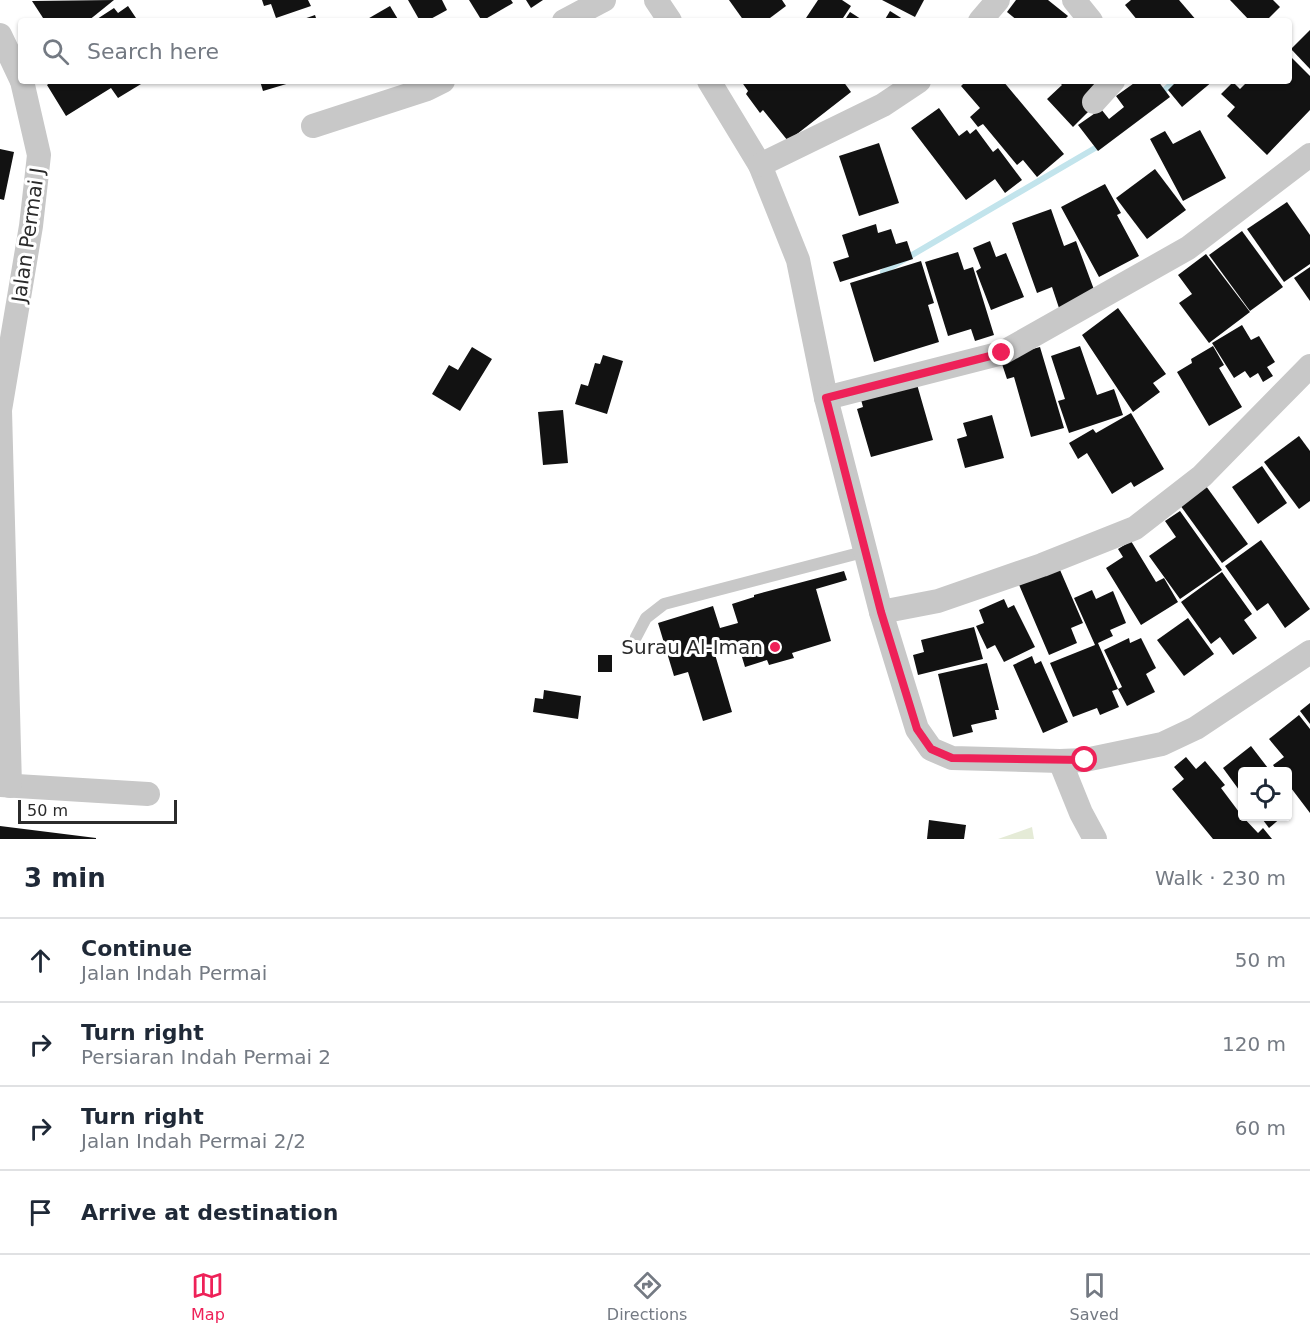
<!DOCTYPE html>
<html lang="en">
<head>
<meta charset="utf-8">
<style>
	:root { --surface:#fff; --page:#f2f2f3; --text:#1f2937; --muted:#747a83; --line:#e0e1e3; --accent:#ee2158 }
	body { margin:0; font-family:"DejaVu Sans",sans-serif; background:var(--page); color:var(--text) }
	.controls { position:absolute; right:18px; bottom:18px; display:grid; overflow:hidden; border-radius:6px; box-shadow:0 2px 4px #0004 }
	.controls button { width:54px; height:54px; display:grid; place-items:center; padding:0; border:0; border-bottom:2px solid var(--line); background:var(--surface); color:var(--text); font:30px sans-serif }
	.scale { position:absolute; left:18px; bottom:15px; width:159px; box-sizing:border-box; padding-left:6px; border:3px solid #2b2b2b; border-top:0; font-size:16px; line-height:21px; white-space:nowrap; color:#2b2b2b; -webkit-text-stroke:4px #fff; paint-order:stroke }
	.stop { position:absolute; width:18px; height:18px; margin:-14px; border:4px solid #ee2158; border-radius:50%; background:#fff }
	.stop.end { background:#ee2158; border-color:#fff; box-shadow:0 2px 6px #0008 }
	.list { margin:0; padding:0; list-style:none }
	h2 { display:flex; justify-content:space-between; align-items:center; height:78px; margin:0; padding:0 24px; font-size:26px }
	h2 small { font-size:20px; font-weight:400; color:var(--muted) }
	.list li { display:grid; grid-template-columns:39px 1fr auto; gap:18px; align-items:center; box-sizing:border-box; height:84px; padding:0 24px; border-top:2px solid var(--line) }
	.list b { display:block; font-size:22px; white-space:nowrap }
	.list p { margin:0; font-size:20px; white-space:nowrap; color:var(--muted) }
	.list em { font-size:20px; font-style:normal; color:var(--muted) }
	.icon { flex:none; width:33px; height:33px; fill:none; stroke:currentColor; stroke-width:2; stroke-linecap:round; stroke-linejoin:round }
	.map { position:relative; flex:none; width:1310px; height:839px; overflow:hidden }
	.search { position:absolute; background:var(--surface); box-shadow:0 2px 4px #0004; left:18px; right:18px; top:18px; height:66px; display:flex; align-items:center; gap:15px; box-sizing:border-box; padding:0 21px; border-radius:6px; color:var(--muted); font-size:22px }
	.sheet { height:414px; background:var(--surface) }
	nav { display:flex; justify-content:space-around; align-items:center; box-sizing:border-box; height:84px; border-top:2px solid var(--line); background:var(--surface); font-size:16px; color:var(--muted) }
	nav a { display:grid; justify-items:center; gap:3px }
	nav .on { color:var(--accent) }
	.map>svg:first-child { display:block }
	.green { fill:#e5ebd7 }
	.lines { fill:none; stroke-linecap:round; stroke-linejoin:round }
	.stream { stroke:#c2e4ec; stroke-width:6 }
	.building { fill:#121212 }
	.service { stroke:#c8c8c8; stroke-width:12 }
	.minor { stroke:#c8c8c8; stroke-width:24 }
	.route { stroke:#ee2158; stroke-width:8 }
	.poi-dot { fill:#ee2158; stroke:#fff; stroke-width:2 }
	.labels { text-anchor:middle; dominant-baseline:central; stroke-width:6; stroke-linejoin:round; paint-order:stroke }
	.street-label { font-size:20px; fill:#2b2b2b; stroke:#fff }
	.poi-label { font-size:20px; fill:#2b2b2b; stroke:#fff; text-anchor:end }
</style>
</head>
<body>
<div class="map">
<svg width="1310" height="839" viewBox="0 0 1310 839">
	<rect width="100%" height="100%" fill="#fff"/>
	<path class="green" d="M1032,827l2,12h-36z"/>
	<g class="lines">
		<g class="stream">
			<path d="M1160,94l15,-13"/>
			<path d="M883,272l219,-128"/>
		</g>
	</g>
	<g class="building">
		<path d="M114,0l-26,21h-43l-13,-20z"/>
		<path d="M262,0h46l3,6 -35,12 -5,-14 -7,2z"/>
		<path d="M408,0h34l5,10 -20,11h-7z"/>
		<path d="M469,0h42l2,3 -31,18z"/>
		<path d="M526,0h17l-12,8z"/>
		<path d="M729,0h53l4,6 -20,15h-22z"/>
		<path d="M818,0h24l9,6 -10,15h-37z"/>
		<path d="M882,0h42l-9,17z"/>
		<path d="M1016,0h32l20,16 -5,5h-45l-11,-9z"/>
		<path d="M1131,0h48l18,21h-59l-13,-16z"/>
		<path d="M1230,0h43l7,7 -14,14h-16z"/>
		<path d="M128,6l10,15h-44l20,-13 4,5z"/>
		<path d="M390,6l9,15h-35z"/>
		<path d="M890,11l16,10h-22z"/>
		<path d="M850,12l14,9h-20z"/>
		<path d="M315,15l2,6h-19z"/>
		<path d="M1310,30v39l-19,-20z"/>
		<path d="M1289,55l21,21v34l-43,45 -40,-39 8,-9 -14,-13 12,-12 7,7 8,-8h41z"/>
		<path d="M52,81h94l-28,17 -7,-10 -45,28 -19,-31z"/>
		<path d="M260,81h33v1l-30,9z"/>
		<path d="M741,81h102l8,11 -63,49 -25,-31 -3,3 -14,-19 2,-3z"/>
		<path d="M966,81h37l61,73 -27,23 -14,-17 -6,5 -34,-41 -5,3 -8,-10 10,-9 -19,-22z"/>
		<path d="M1058,81h49l-14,26 -20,20 -26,-28 15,-14z"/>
		<path d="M1137,81h21l12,16 -72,54 -20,-26 23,-16 8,10 15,-12 -8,-11z"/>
		<path d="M1177,81h36l-31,26 -14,-17z"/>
		<path d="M939,108l20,28 8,-6 3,4 6,-5 17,23 5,-4 24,32 -17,13 -10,-14 -29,21 -55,-72z"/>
		<path d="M1200,130l26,48 -43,23 -33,-62 15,-8 8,13z"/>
		<path d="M879,143l20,60 -40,13 -20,-60z"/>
		<path d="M0,149l14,3 -10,48 -4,-1z"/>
		<path d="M1155,169l31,41 -39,29 -31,-41z"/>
		<path d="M1105,184l16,29 -4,2 22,41 -40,21 -38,-70z"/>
		<path d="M1287,202l23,33v29l-26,18 -37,-53z"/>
		<path d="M1051,209l13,37 12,-5 20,54 -37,13 -7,-21 -15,6 -25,-70z"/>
		<path d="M876,224l2,9 13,-4 5,15 11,-3 6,18 -73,23 -7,-20 16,-5 -7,-22z"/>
		<path d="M1242,231l41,56 -33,24 -41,-56z"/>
		<path d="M990,241l6,16 10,-4 18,44 -33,13 -15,-39 5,-3 -8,-20z"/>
		<path d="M958,252l6,18 9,-3 21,68 -19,6 -4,-12 -23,7 -23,-74z"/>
		<path d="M1206,254l44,58 -41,31 -30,-40 13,-9 -14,-19z"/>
		<path d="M921,261l13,42 -6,2 11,37 -65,20 -24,-79z"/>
		<path d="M1310,267v34l-16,-23z"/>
		<path d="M1118,308l48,66 -13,9 7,9 -27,20 -51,-77z"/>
		<path d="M1242,325l9,15 8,-4 16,26 -8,5 6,9 -10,6 -5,-9 -8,5 -5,-7 -11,7 -22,-35z"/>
		<path d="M1080,346l17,49 17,-6 9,26 -54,18 -11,-32 7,-2 -14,-43z"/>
		<path d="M1213,346l11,19 -5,3 23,39 -33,19 -32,-54 15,-9 -1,-4z"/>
		<path d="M472,347l20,12 -32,52 -28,-17 17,-29 9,5z"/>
		<path d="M1040,347l24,81 -33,9 -17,-60 -7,2 -7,-21z"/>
		<path d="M603,355l20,6 -16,53 -32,-10 6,-20 7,2 7,-23 5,1z"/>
		<path d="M916,381l17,59 -62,17 -14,-48 6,-2 -3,-11z"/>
		<path d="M563,410l5,53 -25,2 -5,-53z"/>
		<path d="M1131,413l33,56 -30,18 -3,-5 -19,12 -25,-41 -9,6 -9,-16 24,-14 3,4z"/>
		<path d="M992,415l12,43 -39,10 -8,-29 10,-3 -4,-13z"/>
		<path d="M1299,436l11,15v50l-11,8 -35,-47z"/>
		<path d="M1262,466l25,37 -29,21 -26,-37z"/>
		<path d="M1206,486l42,58 -26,19 -42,-58z"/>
		<path d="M1180,511l42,59 -42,29 -31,-43 27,-19 -11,-16z"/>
		<path d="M1261,540l49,69 -25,19 -17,-25 -11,8 -32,-45z"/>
		<path d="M1131,541l25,41 8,-4 14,24 -37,23 -35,-57 17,-11 -5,-8z"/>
		<path d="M1057,563l26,60 -12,5 6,15 -28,12 -32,-75z"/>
		<path d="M844,571l3,9 -31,9 15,52 -39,12 2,5 -25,7 -2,-5 -22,7 -7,-23 -24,7 18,61 -29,9 -15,-49 -14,4 -16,-53 55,-17 7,22 18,-5 -6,-19 22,-7v-2z"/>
		<path d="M1222,572l30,42 -8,6 13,18 -24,17 -13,-18 -9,7 -30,-42z"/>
		<path d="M1092,590l4,9 17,-8 13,32 -16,7 3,6 -15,7 20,46 -6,2 7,16 -19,8 -3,-7 -24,9 -23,-54 45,-18 -21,-47z"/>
		<path d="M1004,599l4,9 6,-3 21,42 -31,15 -9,-17 -8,4 -11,-23 8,-3 -5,-13z"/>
		<path d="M1188,618l26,36 -30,22 -27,-36z"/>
		<path d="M974,627l9,32 -65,16 -5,-20 11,-3 -3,-12z"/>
		<path d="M1129,638l1,5 11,-5 15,30 -10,6 9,18 -28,14 -9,-17 4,-2 -18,-37z"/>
		<rect x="598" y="655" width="14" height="17"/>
		<path d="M1032,656l3,8 6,-3 27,61 -25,11 -30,-68z"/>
		<path d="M987,663l12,47h-4l2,9 -26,6 2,7 -20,5 -15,-63z"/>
		<path d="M544,690l37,6 -3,23 -45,-7 2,-14 8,1z"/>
		<path d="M1310,703v21l-10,-13z"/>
		<path d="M1299,715l11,14v84l-22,-29v-12h-10l-5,-7 11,-8 -15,-18z"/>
		<path d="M1251,746l20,26h-29v22l-19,-26z"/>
		<path d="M1186,757l10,12 9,-8 20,24 -4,3 21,28 16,17 5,-5 9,11h-59l-41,-50 12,-10 -10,-12z"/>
		<path d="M1260,816h23l-14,12z"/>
		<path d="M929,820l37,5 -2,14h-37z"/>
		<path d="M0,826l96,12v1h-96z"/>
	</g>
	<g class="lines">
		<path class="service" d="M636,637l10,-19 18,-14 203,-53"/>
		<g class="minor">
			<path d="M656,0l14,21"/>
			<path d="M1074,0l17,21"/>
			<path d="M564,21l40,-21"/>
			<path d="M980,21l18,-21"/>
			<path d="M0,35l21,44"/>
			<path d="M709,81l51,84 38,95 28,138 55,214 36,117 14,20 21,9 108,3 25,-1 77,-16 34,-16 114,-76"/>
			<path d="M1094,102l19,-21"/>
			<path d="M313,126l114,-37 16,-8"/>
			<path d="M760,165l123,-60 36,-24"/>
			<path d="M826,398l176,-45 186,-105 122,-93"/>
			<path d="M881,612l57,-11 104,-36 93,-37 67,-52 108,-110"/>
			<path d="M1060,761l21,52 14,26"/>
			<path d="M0,785l148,9"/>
			<path d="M10,786l-10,-376 31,-184 8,-71 -17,-74"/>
		</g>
	</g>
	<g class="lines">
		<path class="route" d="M1002,353l-176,45 55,214 36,117 14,20 21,9 133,2"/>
	</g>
	<circle class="poi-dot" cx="775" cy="647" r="6"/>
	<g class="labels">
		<g class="street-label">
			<text transform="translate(28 235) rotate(-82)">Jalan Permai J</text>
		</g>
		<g class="poi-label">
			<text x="763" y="647">Surau Al-Iman</text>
		</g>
	</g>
</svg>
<div class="controls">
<button><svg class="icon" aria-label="locate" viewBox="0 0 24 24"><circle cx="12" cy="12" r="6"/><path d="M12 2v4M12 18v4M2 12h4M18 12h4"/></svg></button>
</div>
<div class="scale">50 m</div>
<div class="stop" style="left:1085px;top:760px"></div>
<div class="stop end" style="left:1002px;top:353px"></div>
<div class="search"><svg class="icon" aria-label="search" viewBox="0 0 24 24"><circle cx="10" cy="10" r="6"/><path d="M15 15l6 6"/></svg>Search here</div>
</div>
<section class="sheet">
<h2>3 min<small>Walk · 230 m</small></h2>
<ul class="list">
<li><svg class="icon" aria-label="ahead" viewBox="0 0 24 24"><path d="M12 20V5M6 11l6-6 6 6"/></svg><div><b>Continue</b><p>Jalan Indah Permai</p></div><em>50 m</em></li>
<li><svg class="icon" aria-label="right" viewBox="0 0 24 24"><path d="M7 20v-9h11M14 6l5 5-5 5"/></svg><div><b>Turn right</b><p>Persiaran Indah Permai 2</p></div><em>120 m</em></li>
<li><svg class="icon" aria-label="right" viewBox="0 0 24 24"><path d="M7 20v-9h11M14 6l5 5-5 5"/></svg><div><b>Turn right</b><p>Jalan Indah Permai 2/2</p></div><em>60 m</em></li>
<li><svg class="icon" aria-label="arrive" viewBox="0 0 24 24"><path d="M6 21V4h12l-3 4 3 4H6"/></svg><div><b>Arrive at destination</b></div></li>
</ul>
</section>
<nav>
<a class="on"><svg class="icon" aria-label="map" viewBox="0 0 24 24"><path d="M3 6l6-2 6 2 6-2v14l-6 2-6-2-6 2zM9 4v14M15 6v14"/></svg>Map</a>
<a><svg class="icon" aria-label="directions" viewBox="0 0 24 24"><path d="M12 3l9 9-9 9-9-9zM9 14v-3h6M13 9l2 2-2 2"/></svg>Directions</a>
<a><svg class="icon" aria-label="saved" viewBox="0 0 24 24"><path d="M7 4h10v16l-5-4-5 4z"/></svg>Saved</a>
</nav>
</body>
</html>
